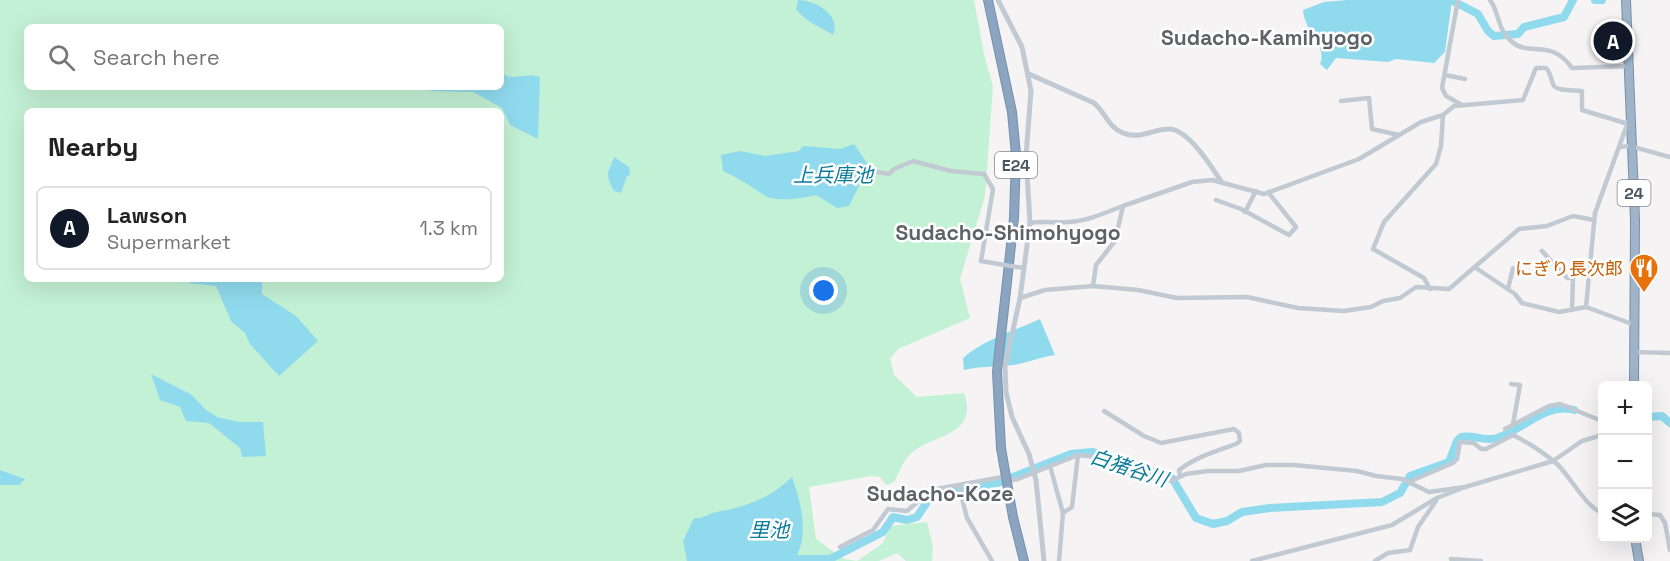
<!DOCTYPE html>
<html lang="en">
<head>
<meta charset="utf-8">
<style>
	:root { --surface:#fff; --page:#f2f2f2; --text:#222; --muted:#767676; --line:#e0e0e0; --accent:#111827 }
	body { margin:0; font-family:"Space Grotesk","Noto Sans JP",sans-serif; background:var(--page); color:var(--text) }
	.controls { position:absolute; right:18px; bottom:18px; display:grid; overflow:hidden; border-radius:9px; box-shadow:0 6px 24px #0002 }
	.controls button { width:54px; height:54px; display:grid; place-items:center; padding:0; border:0; border-bottom:2px solid var(--line); background:var(--surface); color:var(--text); font:30px sans-serif }
	.you { position:absolute; left:824px; top:291px; width:21px; height:21px; margin:-15px; border:4px solid #fff; border-radius:50%; background:#1a73e8; box-shadow:0 0 0 9px #1a73e833 }
	.badge { display:grid; place-items:center; width:39px; height:39px; border-radius:50%; background:var(--accent); color:#fff; font-size:20px; font-weight:700 }
	.pin { position:absolute; translate:-50% -50%; border:3px solid #fff; box-shadow:0 2px 6px #0006 }
	.list { margin:0; padding:0; list-style:none }
	h2 { display:flex; justify-content:space-between; align-items:center; height:78px; margin:0; padding:0 24px; font-size:26px }
	h2 small { font-size:20px; font-weight:400; color:var(--muted) }
	.list li { display:grid; grid-template-columns:39px 1fr auto; gap:18px; align-items:center; box-sizing:border-box; height:84px; margin:0 12px 12px; padding:0 12px; border:2px solid var(--line); border-radius:9px }
	.list b { display:block; font-size:22px; white-space:nowrap }
	.list p { margin:0; font-size:20px; white-space:nowrap; color:var(--muted) }
	.list em { font-size:20px; font-style:normal; color:var(--muted) }
	.icon { flex:none; width:33px; height:33px; fill:none; stroke:currentColor; stroke-width:2; stroke-linecap:round; stroke-linejoin:round }
	.map { position:relative; flex:none; width:1670px; height:561px; overflow:hidden }
	.search { position:absolute; background:var(--surface); box-shadow:0 6px 24px #0002; left:24px; top:24px; width:480px; height:66px; display:flex; align-items:center; gap:15px; box-sizing:border-box; padding:0 21px; border-radius:9px; color:var(--muted); font-size:22px }
	.panel { position:absolute; background:var(--surface); box-shadow:0 6px 24px #0002; left:24px; top:108px; width:480px; height:174px; border-radius:9px }
	.map>svg:first-child { display:block }
	.green { fill:#c3f1d5; fill-rule:evenodd }
	.water { fill:#90daee }
	.lines { fill:none; stroke-linecap:round; stroke-linejoin:round }
	.river { stroke:#90daee; stroke-width:8 }
	.trunk-casing { stroke:#7690ad; stroke-width:10 }
	.motorway-casing { stroke:#7690ad; stroke-width:10 }
	.minor { stroke:#c1cad2; stroke-width:4.5 }
	.tertiary { stroke:#c1cad2; stroke-width:5 }
	.trunk { stroke:#9fb4c9; stroke-width:8 }
	.motorway { stroke:#8ba5c1; stroke-width:8 }
	.motorway-bridge-casing { stroke:#7690ad; stroke-width:10; stroke-linecap:butt }
	.minor-bridge { stroke:#c1cad2; stroke-width:4.5 }
	.tertiary-bridge { stroke:#c1cad2; stroke-width:5 }
	.motorway-bridge { stroke:#8ba5c1; stroke-width:8 }
	.labels { text-anchor:middle; dominant-baseline:central; stroke-width:5; stroke-linejoin:round; paint-order:stroke }
	.shield { fill:#fff; stroke:#808990; stroke-width:1.5 }
	.shield-label { font-size:16px; font-weight:bold; fill:#4a5661 }
	.food-label { font-size:18px; fill:#c56008; stroke:#fff; text-anchor:end }
	.water-label { font-size:20px; font-style:italic; fill:#0c7c9b; stroke:#fff }
	.quarter-label { font-size:21px; font-weight:bold; fill:#5f6368; stroke:#fff }
</style>
</head>
<body>
<div class="map">
<svg width="1670" height="561" viewBox="0 0 1670 561">
	<rect width="100%" height="100%" fill="#f5f3f3"/>
	<path class="green" d="M0,0h974l10,54 9,33 -8,109 -25,83 10,39 -72,31 -8,10 4,16 23,22 47,-4c15,40 -26,41 -49,57 -11,7 -15,21 -21,32l-8,3 -6,-8 -9,-1 -62,11 7,52 28,20 13,2 25,-17 9,-18 36,-4 6,24 -1,15h-26l-9,-8 -18,8h-879v-76h19l5,-6 -24,-9zM27,27h474v60h-474zM27,111h474v168h-474z"/>
	<g class="water">
		<path d="M798,0c17,0 44,15 35,35 -14,-9 -26,-12 -37,-26z"/>
		<path d="M1348,0h104l-7,52 -11,11 -38,-4 -8,3 -52,-4 -9,12 -7,-6c8,-18 -16,-33 -17,-54l21,-8z"/>
		<path d="M501,69l5,7c12,3 19,-3 34,1l-2,62 -28,-14 -8,-17 -29,-16 -42,-1 -5,-4h75z"/>
		<path d="M854,144l15,22 -20,40 -12,2 -21,-13c-12,3 -42,8 -52,0 -15,-10 -24,-16 -41,-24l-2,-16 19,-4 25,5 34,-5 4,-5 37,3z"/>
		<path d="M614,157l15,10 1,8 -3,1 -6,17 -7,-2c-10,-20 -6,-16 0,-34z"/>
		<path d="M194,279h68v15l34,22 22,25 -39,35 -29,-32 -5,-11 -14,-12 -15,-35 -28,-3z"/>
		<path d="M1040,319l15,36c-15,2 -27,8 -42,10 -17,2 -32,1 -49,5l-1,-12c22,-19 51,-27 77,-39z"/>
		<path d="M151,374l41,21 13,14 12,8 22,5h24l3,34 -24,1 -2,-9 -31,-25 -23,-2 -6,-14 -20,-7z"/>
		<path d="M0,470l25,9 -6,6h-19z"/>
		<path d="M792,477c9,25 18,59 2,84h-107l-4,-20 11,-23c10,1 13,-4 22,-6 30,-5 53,-13 76,-35z"/>
	</g>
	<g class="lines">
		<g class="river">
			<path d="M1451,0l27,14 10,17 6,5 24,-2 6,-7 40,-10 9,-17"/>
			<path d="M1595,0h7"/>
			<path d="M1648,417l14,-1 8,7"/>
			<path d="M785,559h45l53,-27 10,-15 14,3 10,-3 14,-21 67,-13 73,-29 21,-2 8,2 19,14 35,4 18,6 24,40 17,6 14,-3 15,-9 28,-4 112,-6 18,-9 10,-17 39,-14 8,-21 4,-4c13,-3 21,5 36,1 26,-8 49,-36 77,-28"/>
		</g>
		<g class="trunk-casing">
			<g id="trunk">
				<path d="M1626,0l9,220 -1,166"/>
				<path d="M1635,538l4,23"/>
			</g>
		</g>
		<g class="motorway-casing">
			<g id="motorway">
				<path d="M988,0l24,112 4,43 -2,63 -17,154 4,76"/>
				<path d="M1013,517l11,44"/>
			</g>
		</g>
		<g class="minor">
			<path d="M1458,0l-16,88 4,8 16,9"/>
			<path d="M1490,0c9,11 7,29 21,41 18,17 39,-4 61,27l58,-2"/>
			<path d="M1445,75l20,4"/>
			<path d="M1341,101l28,-3 3,31 27,6"/>
			<path d="M1620,147l10,-1 40,11"/>
			<path d="M871,171l18,3 5,-5 19,-8 38,10 33,3 9,15 -12,72"/>
			<path d="M1216,200l25,9 48,26 7,-8 -28,-35"/>
			<path d="M1245,212l11,-21"/>
			<path d="M1030,223c13,-2 25,0 38,-1 19,-1 37,-9 55,-16"/>
			<path d="M1542,251l25,27h6l-1,32"/>
			<path d="M1476,268l39,26 7,9 37,9 27,-5 49,18"/>
			<path d="M1093,286l3,-21 19,-24 8,-35 69,-24 20,-2 52,14 95,-35 62,-37 22,-7 11,-9 69,-6 13,-32h10c6,6 4,11 8,18 3,5 22,4 28,5v19l43,13 6,-1"/>
			<path d="M1430,289l-6,-11 -51,-29 11,-27 52,-58 5,-18 2,-31"/>
			<path d="M1508,289l5,-21"/>
			<path d="M1020,298l25,-8 48,-4 45,4 39,8 70,-1 51,11 46,3 27,-4 12,-6 17,-3 16,-11 33,2 70,-60 28,-3 26,-10 21,4"/>
			<path d="M1586,307l9,-94 33,-91"/>
			<path d="M1635,352l35,1"/>
			<path d="M1511,384l9,1 -7,39"/>
			<path d="M1104,411l40,25 17,7 73,-14 5,4 1,8 -4,3c-20,7 -40,13 -57,26l1,6"/>
			<path d="M1505,429l44,-23 11,-2 42,17"/>
			<path d="M1050,466l13,47 -4,48"/>
			<path d="M1411,481l42,-18 4,-4 3,-17 14,1 7,6h5l27,-14c16,8 30,17 44,29 13,12 28,42 45,49"/>
			<path d="M959,486l8,32 25,43"/>
			<path d="M1063,513l9,-6 6,-52"/>
			<path d="M1648,514l12,1 5,8 5,27"/>
			<path d="M840,547l33,-17 15,-21 19,2 24,-21 77,-14 4,4 6,-1 60,-24 19,2 25,15 38,3 11,6 15,-7 22,-3h31l27,-6h28l63,6 19,5 26,3 27,13 36,-5"/>
			<path d="M1451,559l30,2"/>
			<path d="M1252,561l140,-36 45,-27 28,-11 88,-26 29,-20 20,-6"/>
			<path d="M1375,561l13,-8 22,-3 8,-23 18,-26"/>
		</g>
		<g class="tertiary">
			<path d="M998,0l24,47 9,44 -5,65 4,67 -10,75 -15,68 1,26 6,25 17,37"/>
			<path d="M1029,74l65,29c11,9 15,25 29,30 17,7 29,-4 46,-4 19,0 42,37 52,52"/>
			<path d="M1036,480l8,81"/>
		</g>
		<use href="#trunk" class="trunk"/>
		<use href="#motorway" class="motorway"/>
		<g class="motorway-bridge-casing">
			<path id="motorway-bridge" d="M1001,448l12,69"/>
		</g>
		<path class="minor-bridge" d="M981,261l42,7"/>
		<path class="tertiary-bridge" d="M1029,454l7,26"/>
		<use href="#motorway-bridge" class="motorway-bridge"/>
	</g>
	<defs>
		<g id="restaurant-pin" transform="scale(1.5)"><path d="M0 17L-7.5 6A9.5 9.5 0 1 1 7.5 6Z" fill="#e8710a" stroke="#fff"/><path d="M-5-6h1v4h1v-4h1v4h1v-4h1v5L-1.5 .5V6h-2V.5L-5-1ZM5-6V6H3V1.5H1.5Q1.5-4 5-6Z" fill="#fff"/></g>
	</defs>
	<g fill-rule="evenodd">
		<use href="#restaurant-pin" x="1644" y="268"/>
	</g>
	<g class="labels">
		<g class="shield">
			<rect x="995" y="152" width="42" height="26" rx="4.5"/>
			<rect x="1617.5" y="180" width="33" height="26" rx="4.5"/>
		</g>
		<g class="shield-label">
			<text x="1016" y="165">E24</text>
			<text x="1634" y="193">24</text>
		</g>
		<g class="food-label">
			<text x="1623" y="268">にぎり長次郎</text>
		</g>
		<g class="water-label">
			<text x="833" y="175">上兵庫池</text>
			<text transform="translate(1129 468) rotate(18)">白猪谷川</text>
			<text x="769" y="530">里池</text>
		</g>
		<g class="quarter-label">
			<text x="1267" y="37">Sudacho-Kamihyogo</text>
			<text x="1008" y="232">Sudacho-Shimohyogo</text>
			<text x="940" y="493">Sudacho-Koze</text>
		</g>
	</g>
</svg>
<div class="controls">
<button>+</button>
<button>−</button>
<button><svg class="icon" aria-label="layers" viewBox="0 0 24 24"><path d="M12 4l9 5-9 5-9-5zM3 14l9 5 9-5"/></svg></button>
</div>
<div class="you"></div>
<div class="pin badge" style="left:1613px;top:41px">A</div>
<div class="search"><svg class="icon" aria-label="search" viewBox="0 0 24 24"><circle cx="10" cy="10" r="6"/><path d="M15 15l6 6"/></svg>Search here</div>
<section class="panel">
<h2>Nearby<small></small></h2>
<ul class="list">
<li><span class="badge">A</span><div><b>Lawson</b><p>Supermarket</p></div><em>1.3 km</em></li>
</ul>
</section>
</div>
</body>
</html>
